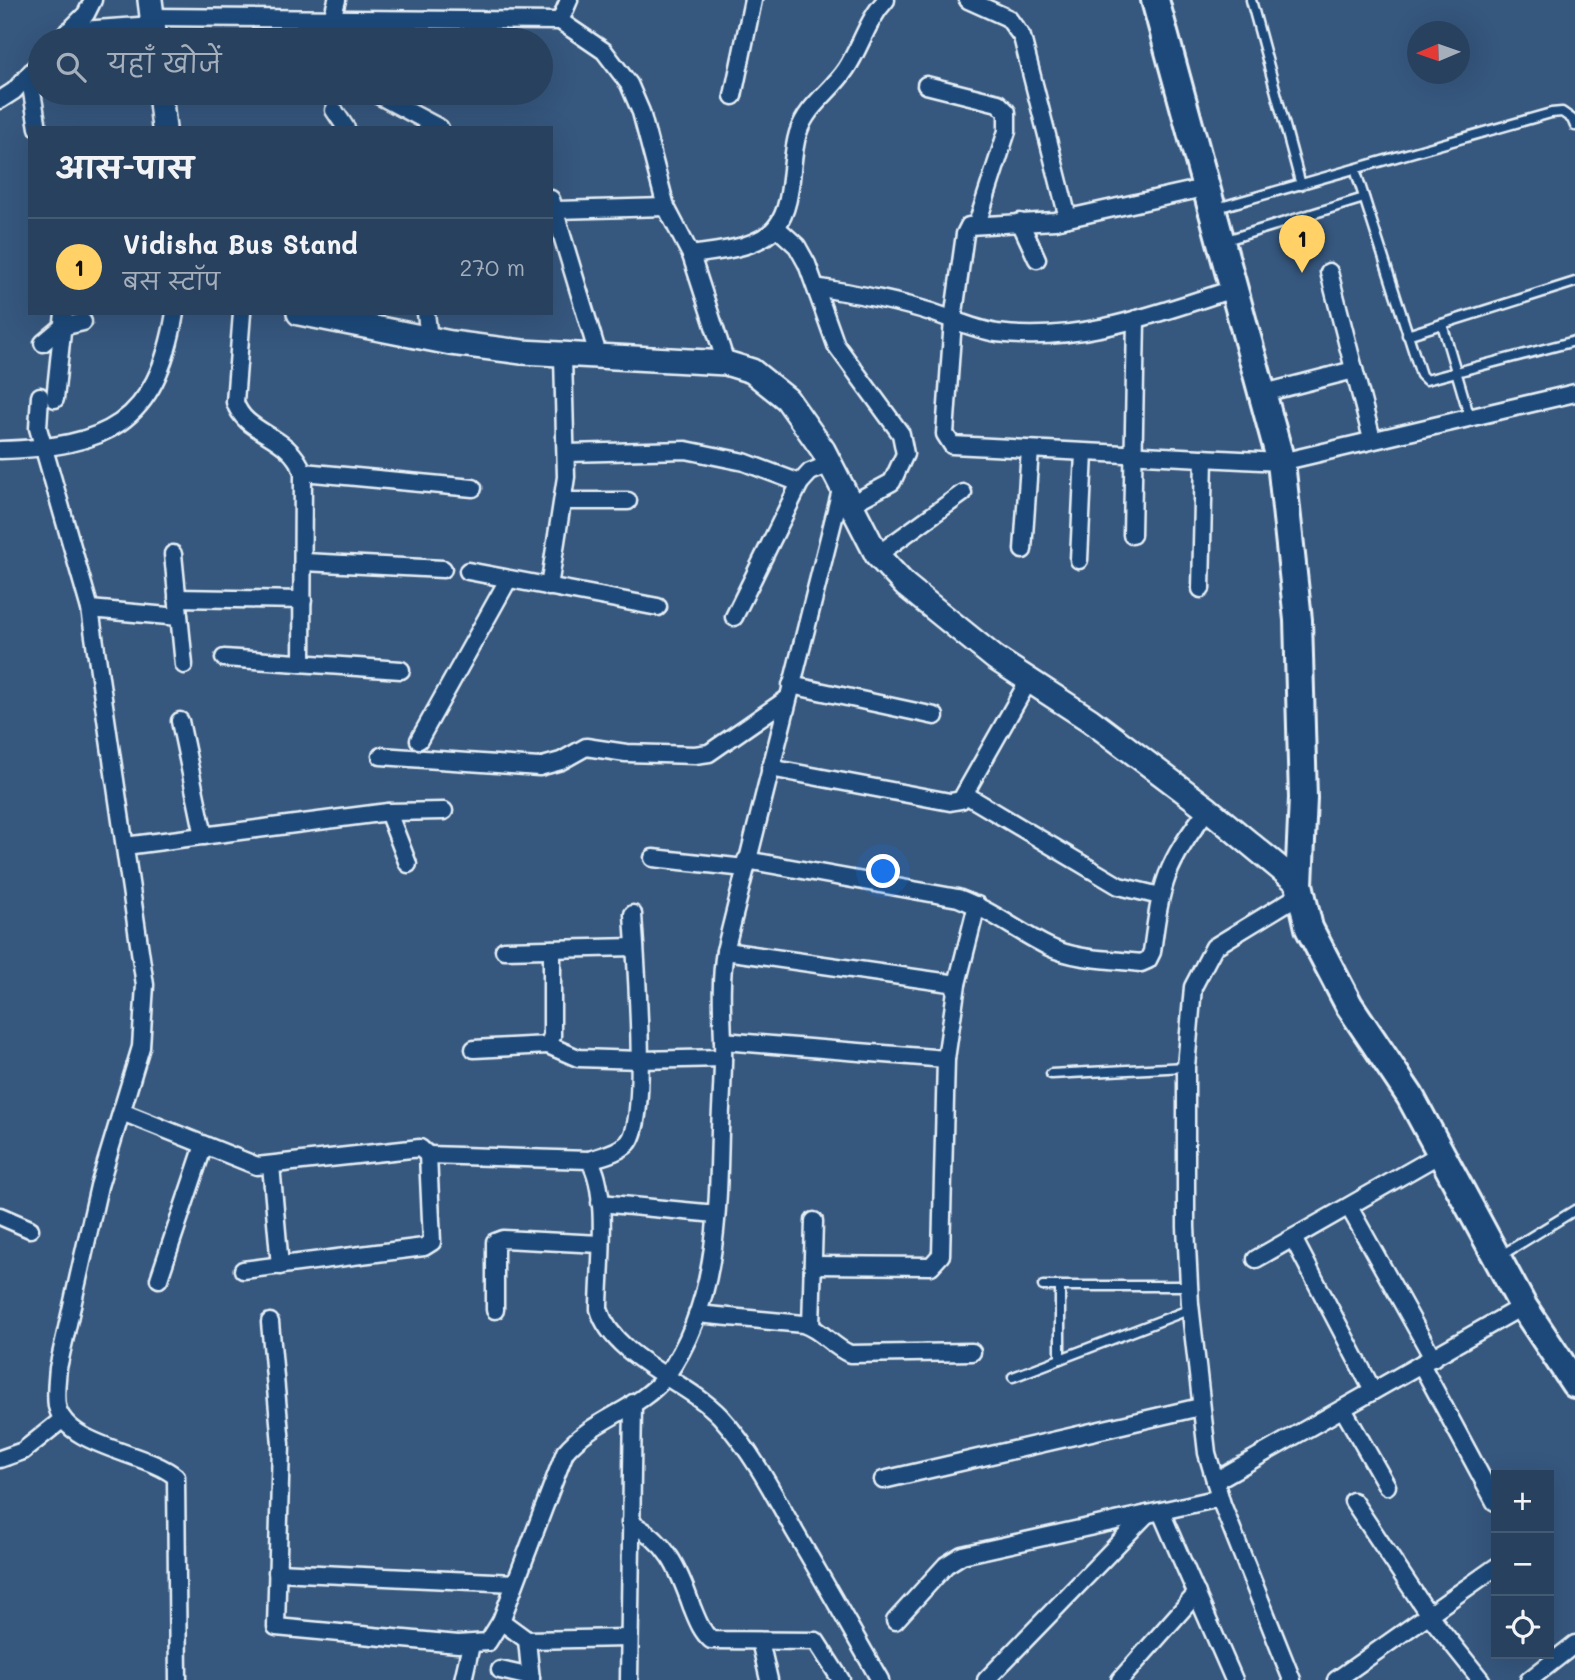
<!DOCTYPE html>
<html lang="hi">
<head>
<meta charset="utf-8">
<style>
	:root { --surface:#28415e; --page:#344c67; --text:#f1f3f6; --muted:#a5afbc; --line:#445a73; --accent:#ffd166 }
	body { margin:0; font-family:Mali,"Playpen Sans Deva",sans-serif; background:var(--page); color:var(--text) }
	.controls { position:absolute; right:21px; bottom:21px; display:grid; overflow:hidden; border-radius:0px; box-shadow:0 7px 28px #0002 }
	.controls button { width:63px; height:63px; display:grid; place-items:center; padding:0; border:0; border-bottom:2px solid var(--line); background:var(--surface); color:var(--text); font:35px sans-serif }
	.compass { position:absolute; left:1407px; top:21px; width:63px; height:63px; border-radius:50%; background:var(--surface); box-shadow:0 7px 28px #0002; rotate:268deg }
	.you { position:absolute; left:884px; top:872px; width:24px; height:24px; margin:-18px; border:5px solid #fff; border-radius:50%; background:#1a73e8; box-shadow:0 0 0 10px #1a73e833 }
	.badge { display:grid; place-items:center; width:46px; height:46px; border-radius:50%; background:var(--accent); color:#111; font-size:23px; font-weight:700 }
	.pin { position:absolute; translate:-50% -58px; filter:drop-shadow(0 2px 4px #0008) }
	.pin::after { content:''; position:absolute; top:37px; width:24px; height:21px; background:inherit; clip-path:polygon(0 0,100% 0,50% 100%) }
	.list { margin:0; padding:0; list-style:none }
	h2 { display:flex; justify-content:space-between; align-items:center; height:91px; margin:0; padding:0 28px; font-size:30px }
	h2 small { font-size:23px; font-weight:400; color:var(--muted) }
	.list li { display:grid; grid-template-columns:46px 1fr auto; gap:21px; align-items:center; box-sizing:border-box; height:98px; padding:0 28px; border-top:2px solid var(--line) }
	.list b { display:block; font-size:26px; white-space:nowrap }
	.list p { margin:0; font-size:23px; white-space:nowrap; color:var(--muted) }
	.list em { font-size:23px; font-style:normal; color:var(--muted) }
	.icon { flex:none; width:38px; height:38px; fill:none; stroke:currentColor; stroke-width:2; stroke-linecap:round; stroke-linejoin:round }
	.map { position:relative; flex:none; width:1575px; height:1680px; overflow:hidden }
	.search { position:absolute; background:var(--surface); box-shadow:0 7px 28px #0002; left:28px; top:28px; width:525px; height:77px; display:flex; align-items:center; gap:18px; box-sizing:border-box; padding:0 24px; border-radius:38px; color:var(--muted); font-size:26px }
	.panel { position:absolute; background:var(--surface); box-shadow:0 7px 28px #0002; left:28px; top:126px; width:525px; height:189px; border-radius:0px }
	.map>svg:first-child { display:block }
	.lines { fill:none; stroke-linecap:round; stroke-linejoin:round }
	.service-casing { stroke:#e8f1f8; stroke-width:13 }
	.minor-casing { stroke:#e8f1f8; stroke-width:21 }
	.secondary-casing { stroke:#e8f1f8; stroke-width:28 }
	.primary-casing { stroke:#e8f1f8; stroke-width:32 }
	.service { stroke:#1f4a7a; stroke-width:8 }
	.minor { stroke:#1f4a7a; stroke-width:16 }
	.secondary { stroke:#1f4a7a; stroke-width:23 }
	.primary { stroke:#1f4a7a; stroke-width:26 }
</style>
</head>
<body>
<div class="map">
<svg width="1575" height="1680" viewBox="0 0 1575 1680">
	<rect width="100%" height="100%" fill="#36577e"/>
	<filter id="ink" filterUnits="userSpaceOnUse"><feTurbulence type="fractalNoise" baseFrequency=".0143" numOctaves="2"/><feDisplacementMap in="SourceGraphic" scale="14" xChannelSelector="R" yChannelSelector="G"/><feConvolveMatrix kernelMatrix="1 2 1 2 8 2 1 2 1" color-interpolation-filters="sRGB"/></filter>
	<g filter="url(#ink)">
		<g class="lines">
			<g class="service-casing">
				<g id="service">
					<path d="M1251,0l50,185"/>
					<path d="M1355,169l66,206 5,5 149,-39"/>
					<path d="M1217,208l334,-95 11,-1 10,7 3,7"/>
					<path d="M1223,241l141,-43"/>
					<path d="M1442,324l27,91"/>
					<path d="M1407,335l168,-53"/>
					<path d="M1051,1074l135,-7"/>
					<path d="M1500,1256l75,-46"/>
					<path d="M1043,1286h146"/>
					<path d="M1060,1359v-73"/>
					<path d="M1013,1377l178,-68"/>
				</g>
			</g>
			<g class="minor-casing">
				<g id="minor">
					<path d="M968,0l40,18 14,19 46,181"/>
					<path d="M152,17l408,4 44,30 25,33 12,28 25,95 25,48 35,108"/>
					<path d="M560,21l9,-21"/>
					<path d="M68,31l85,-6"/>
					<path d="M60,40l26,-26 7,-14"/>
					<path d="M337,40l-5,-21 5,-19"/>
					<path d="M29,74l9,54"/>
					<path d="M926,85l72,18 9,9v19l-30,93"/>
					<path d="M374,93l66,35"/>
					<path d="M733,96l20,-96"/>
					<path d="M0,100l14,-9 26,-29"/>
					<path d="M334,110l12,18"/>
					<path d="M1208,187l-153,34 -86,5 -4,8 -12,86 -8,114 7,11 329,17 294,-69"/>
					<path d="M551,199l48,159"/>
					<path d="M556,210l110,-3"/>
					<path d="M1020,222l17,37"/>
					<path d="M776,227l21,19 10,18 29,81 65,89 4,20 -13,28 -41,22"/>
					<path d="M691,255c25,-4 67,-6 85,-28 19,-24 13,-66 22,-94 9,-28 33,-41 48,-64 15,-22 21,-49 40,-69"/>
					<path d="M1329,272l43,167"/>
					<path d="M816,287c39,7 77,13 115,25 22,7 42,17 66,21 83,11 161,-20 239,-45"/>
					<path d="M242,313l-7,89c10,33 54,31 68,70l-1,191"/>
					<path d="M426,313l3,26"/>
					<path d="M43,343l19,-16 21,-5"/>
					<path d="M1264,393l90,-23"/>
					<path d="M40,396l-2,32 52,181 55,376 -4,62 -42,139 -41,182c-1,12 -3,25 -1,38 9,41 90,46 119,71l2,203"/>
					<path d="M55,399l9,-86"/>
					<path d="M0,450c106,-3 156,-25 175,-137"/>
					<path d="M567,453l119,-3 58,12 56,21"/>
					<path d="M303,472l170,16"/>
					<path d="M564,501h64"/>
					<path d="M1132,535l4,-216"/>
					<path d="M1023,550l7,-100"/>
					<path d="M173,554l11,111"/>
					<path d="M877,555l86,-62"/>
					<path d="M1079,560l5,-107"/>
					<path d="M304,562l139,7"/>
					<path d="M468,571l190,36"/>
					<path d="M549,587l17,-110 -3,-121"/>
					<path d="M1201,589l3,-131"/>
					<path d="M177,598l126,2"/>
					<path d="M90,609l89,8"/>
					<path d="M734,617l66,-134 10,-11 20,-8"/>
					<path d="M224,658l177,12"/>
					<path d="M791,685l144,31"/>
					<path d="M180,721l24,115"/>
					<path d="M419,740l89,-160"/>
					<path d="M381,756l158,11 22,-6 25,-14 40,6 69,2 14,-2 78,-54"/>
					<path d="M770,768l180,34 11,-2 68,-120"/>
					<path d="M966,795l153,91 41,10"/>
					<path d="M388,812l20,52"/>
					<path d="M125,846l263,-34 56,-1"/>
					<path d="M653,858l92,10"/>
					<path d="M746,860l212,38c33,12 60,34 91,49 27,13 63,12 92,16l7,-3 4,-8c9,-69 13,-87 56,-143"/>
					<path d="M504,950l131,-3"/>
					<path d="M725,951l232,33"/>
					<path d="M723,1041l223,18"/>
					<path d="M548,1045l30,13 63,2 82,-2"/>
					<path d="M474,1049l74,-4 4,-9v-87"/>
					<path d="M122,1112l135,54 163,-18 8,7 4,87 -8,5 -181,23"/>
					<path d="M428,1155l161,5c21,31 10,111 10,149 14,49 88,72 121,107 31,34 53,76 75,116 29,49 57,99 85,148"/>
					<path d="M589,1160c12,-4 29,-7 39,-17 22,-23 7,-191 5,-229"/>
					<path d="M271,1165l9,101"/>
					<path d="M600,1203l116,11"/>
					<path d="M1349,1207l84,151"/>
					<path d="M0,1216l30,13"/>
					<path d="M1293,1238l80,153"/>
					<path d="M1256,1259l184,-105"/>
					<path d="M813,1265l118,1 10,-11 5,-196 11,-75 20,-79"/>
					<path d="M159,1279l45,-134"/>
					<path d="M495,1310v-68l8,-3 97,5"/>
					<path d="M697,1314l106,10c19,6 28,22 47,30l122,-2"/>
					<path d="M270,1322l11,122 -5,183 182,17 30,-2 13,-21 64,-169c28,-34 75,-42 101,-76 51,-71 52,-161 54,-245 1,-30 4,-60 3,-90 -1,-31 -3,-59 2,-90l117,-465"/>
					<path d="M811,1327l3,-106"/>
					<path d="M1421,1364l74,138"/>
					<path d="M1343,1409l44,77"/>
					<path d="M0,1459l23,-8 40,-32"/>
					<path d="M883,1480l317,-73"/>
					<path d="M1215,1481l308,-175"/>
					<path d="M1353,1501l76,114 52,65"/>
					<path d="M1161,1512l73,168"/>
					<path d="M630,1523c37,17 49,47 62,84 5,12 9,24 19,33l105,1 25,39"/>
					<path d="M277,1572l238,11"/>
					<path d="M501,1621l26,19 4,40"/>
					<path d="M895,1621l51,-56 16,-10 258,-57"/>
					<path d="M527,1640l100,-2"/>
					<path d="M760,1641l9,39"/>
					<path d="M500,1670l31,7"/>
					<path d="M463,1680l8,-35"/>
					<path d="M629,1680l4,-277"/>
					<path d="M986,1680l161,-166"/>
					<path d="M1120,1680l77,-87"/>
					<path d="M1292,1680l-70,-176 -15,-51 -17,-149 -4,-77v-160l7,-80 21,-40 87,-53"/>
					<path d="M1336,1680l160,-113"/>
					<path d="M1529,1680l46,-36"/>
				</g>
			</g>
			<g class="secondary-casing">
				<g id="secondary">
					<path d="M150,0l5,40"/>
					<path d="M160,93l4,35"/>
					<path d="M299,313l152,30 71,9 204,11 26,8 35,28 36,51 54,105 28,30 90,73 95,62 118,89 91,75"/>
				</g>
			</g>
			<g class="primary-casing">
				<path id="primary" d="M1155,0l126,462 17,158 5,178 -4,86 10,44 40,77 61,91 113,210 52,78"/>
			</g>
			<use href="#service" class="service"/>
			<use href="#minor" class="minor"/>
			<use href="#secondary" class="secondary"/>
			<use href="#primary" class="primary"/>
		</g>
	</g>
</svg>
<div class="controls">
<button>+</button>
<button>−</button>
<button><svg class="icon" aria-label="locate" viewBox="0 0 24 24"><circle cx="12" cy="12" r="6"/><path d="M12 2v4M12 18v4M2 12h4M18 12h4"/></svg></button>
</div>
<svg class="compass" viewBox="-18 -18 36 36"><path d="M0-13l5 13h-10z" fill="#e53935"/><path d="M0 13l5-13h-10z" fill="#a5afbc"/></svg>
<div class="you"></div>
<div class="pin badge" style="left:1302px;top:273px">1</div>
<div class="search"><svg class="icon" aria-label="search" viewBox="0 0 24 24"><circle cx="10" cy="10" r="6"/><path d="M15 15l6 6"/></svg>यहाँ खोजें</div>
<section class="panel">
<h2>आस-पास<small></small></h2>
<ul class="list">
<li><span class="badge">1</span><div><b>Vidisha Bus Stand</b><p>बस स्टॉप</p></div><em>270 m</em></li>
</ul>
</section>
</div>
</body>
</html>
